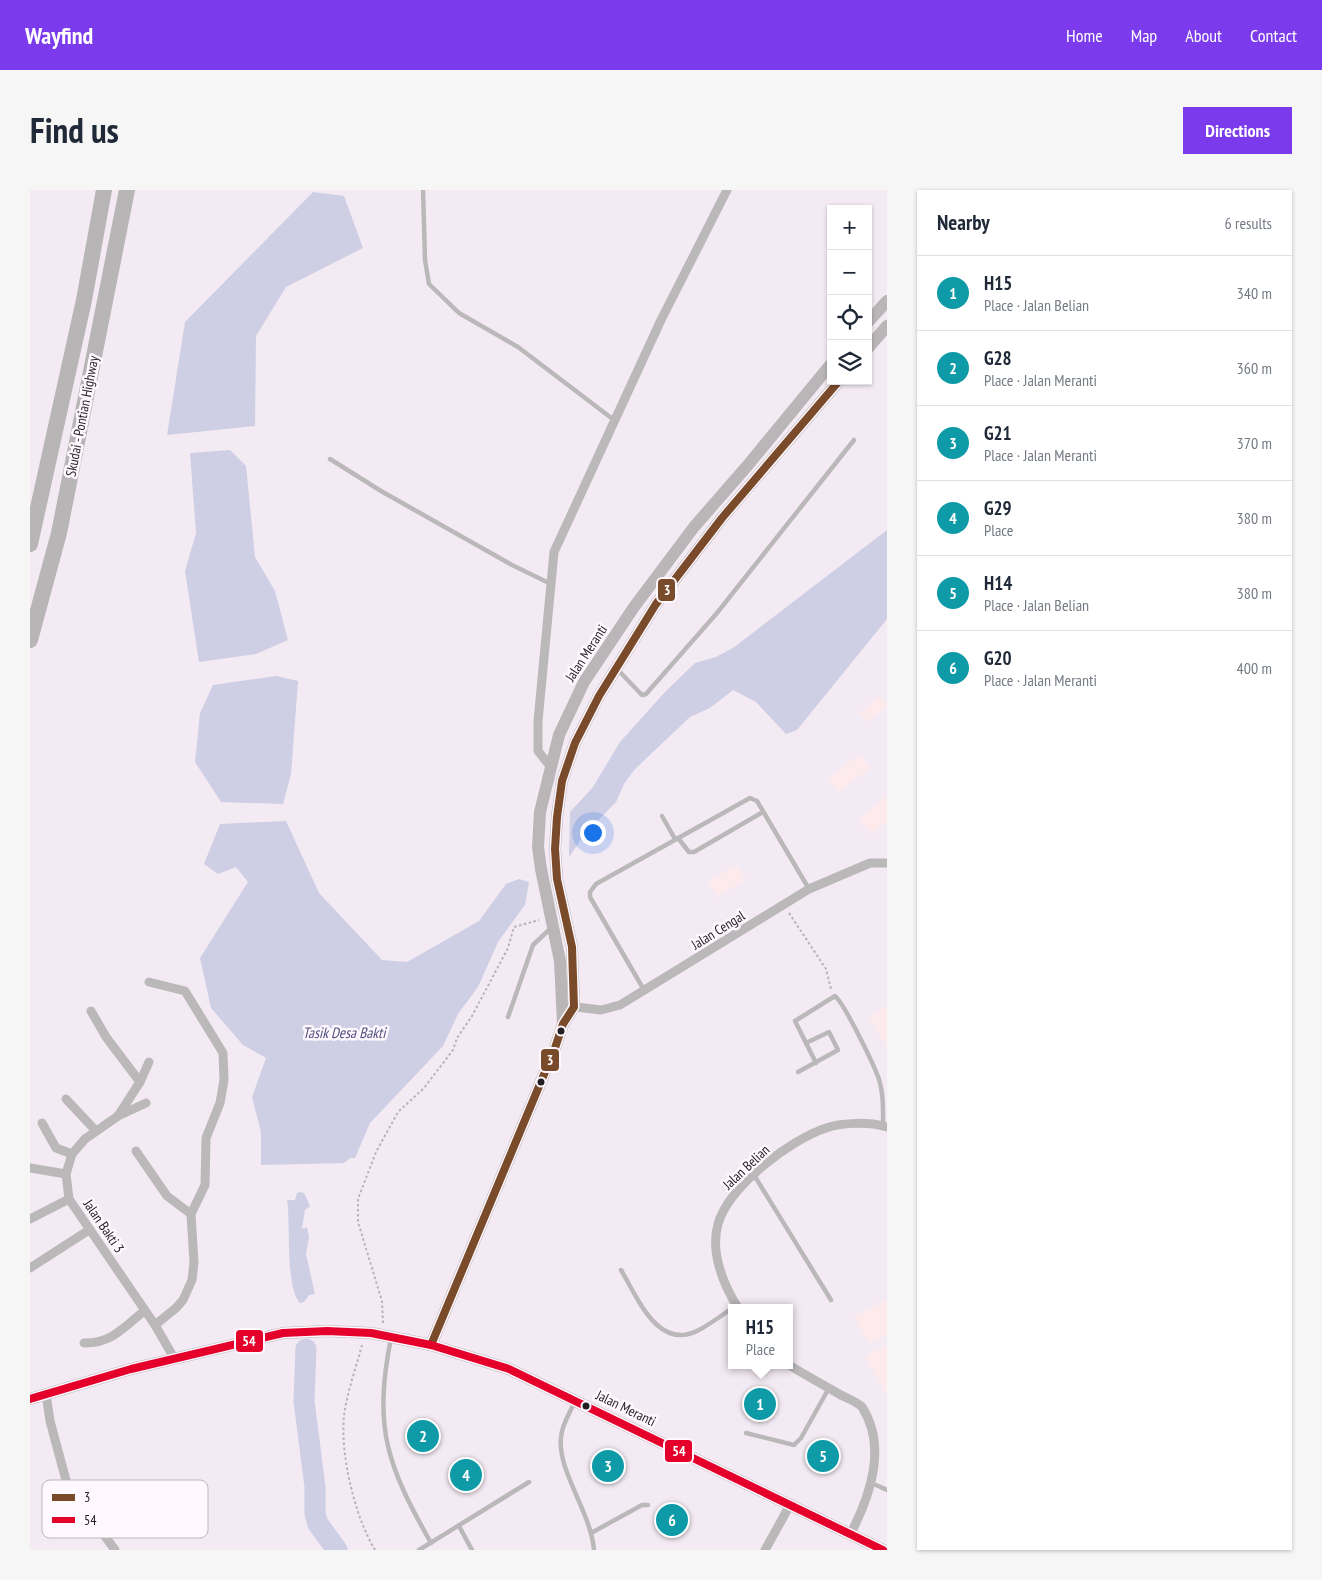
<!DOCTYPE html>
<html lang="en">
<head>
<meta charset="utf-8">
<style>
	:root { --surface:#fff; --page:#f6f6f7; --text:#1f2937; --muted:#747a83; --line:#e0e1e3; --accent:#7c3aed }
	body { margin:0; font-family:"PT Sans Narrow",sans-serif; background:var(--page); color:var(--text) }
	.controls { position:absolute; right:15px; top:15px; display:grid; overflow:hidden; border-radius:0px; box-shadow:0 1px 4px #0004 }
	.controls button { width:45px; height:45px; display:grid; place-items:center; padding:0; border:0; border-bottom:1px solid var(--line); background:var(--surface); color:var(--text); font:25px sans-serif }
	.you { position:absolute; left:562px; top:642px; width:18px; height:18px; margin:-12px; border:4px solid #fff; border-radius:50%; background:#1a73e8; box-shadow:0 0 0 8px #1a73e833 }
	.badge { display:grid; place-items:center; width:32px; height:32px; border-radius:50%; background:var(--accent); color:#fff; font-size:16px; font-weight:700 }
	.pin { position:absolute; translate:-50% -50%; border:2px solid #fff; box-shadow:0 1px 5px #0006 }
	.popup { position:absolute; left:698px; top:1114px; width:65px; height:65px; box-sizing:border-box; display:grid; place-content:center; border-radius:0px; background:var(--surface); filter:drop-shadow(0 1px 4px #0005); font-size:16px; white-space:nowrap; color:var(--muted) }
	.popup b { font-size:19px; color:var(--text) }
	.popup::after { content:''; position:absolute; left:50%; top:100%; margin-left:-10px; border:10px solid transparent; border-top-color:var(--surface) }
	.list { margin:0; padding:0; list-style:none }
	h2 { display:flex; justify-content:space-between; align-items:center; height:65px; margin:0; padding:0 20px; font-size:21px }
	h2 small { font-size:16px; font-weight:400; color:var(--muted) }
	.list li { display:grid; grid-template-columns:32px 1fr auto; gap:15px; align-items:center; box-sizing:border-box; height:75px; padding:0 20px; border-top:1px solid var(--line) }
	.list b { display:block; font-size:19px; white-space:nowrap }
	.list p { margin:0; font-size:16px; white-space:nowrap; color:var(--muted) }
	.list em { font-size:16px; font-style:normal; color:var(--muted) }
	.icon { flex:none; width:28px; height:28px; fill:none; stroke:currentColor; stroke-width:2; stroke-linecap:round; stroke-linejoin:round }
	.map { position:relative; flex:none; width:857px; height:1360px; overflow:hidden; border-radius:0px }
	header { display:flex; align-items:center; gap:30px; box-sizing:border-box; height:70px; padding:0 25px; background:var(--accent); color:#fff }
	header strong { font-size:24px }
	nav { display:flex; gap:28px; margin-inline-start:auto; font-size:18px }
	.intro { display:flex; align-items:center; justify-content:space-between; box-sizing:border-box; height:120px; padding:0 30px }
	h1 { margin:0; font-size:35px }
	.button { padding:12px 22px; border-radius:0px; background:var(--accent); color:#fff; font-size:18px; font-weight:700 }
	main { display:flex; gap:30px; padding:0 30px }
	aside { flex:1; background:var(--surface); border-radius:0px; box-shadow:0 1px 4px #0004 }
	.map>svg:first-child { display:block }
	.built { fill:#f4eaf3; fill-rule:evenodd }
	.green { fill:#fceaec }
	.water { fill:#cecee5 }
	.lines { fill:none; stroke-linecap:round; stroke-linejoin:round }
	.river { stroke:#cecee5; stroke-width:21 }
	.path { stroke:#b7b3b6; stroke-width:2; stroke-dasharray:2.5 2.5; stroke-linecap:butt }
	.lane { stroke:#bab8b9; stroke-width:4.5 }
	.street { stroke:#bab8b9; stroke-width:9 }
	.secondary { stroke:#bab6b8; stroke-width:12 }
	.highway { stroke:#b8b5b7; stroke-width:16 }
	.bus-1-casing { stroke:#fff8fe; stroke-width:11 }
	.bus-2-casing { stroke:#fff8fe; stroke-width:11 }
	.bus-1 { stroke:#7a4b2a; stroke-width:8 }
	.bus-2 { stroke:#e4002b; stroke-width:8 }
	.bus-dot { fill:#221e21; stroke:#fff8fe; stroke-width:2 }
	.labels { text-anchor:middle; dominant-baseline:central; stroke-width:5; stroke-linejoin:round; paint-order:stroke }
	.street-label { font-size:14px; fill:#221e21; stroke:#fff8fe }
	.water-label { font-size:15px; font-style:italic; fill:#505280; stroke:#fff8fe }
	.key { fill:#fff8fe; stroke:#bdb7bc; stroke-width:1 }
	.key-label { font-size:14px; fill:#221e21 }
	.line-badge { stroke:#fff8fe; stroke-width:2 }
	.badge-label { font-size:14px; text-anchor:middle; font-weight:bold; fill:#fff }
</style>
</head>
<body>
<header>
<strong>Wayfind</strong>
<nav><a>Home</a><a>Map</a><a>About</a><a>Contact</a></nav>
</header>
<div class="intro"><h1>Find us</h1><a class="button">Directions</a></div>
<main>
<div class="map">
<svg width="857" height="1360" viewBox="0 0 857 1360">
	<rect width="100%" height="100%" fill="#fef9fd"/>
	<path class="built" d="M0,0h857v1360h-857zM801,19h37v172h-37zM701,1118h58v57h-58z"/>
	<g class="green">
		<path d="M850,505l7,11 -19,15 -8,-8z"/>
		<path d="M829,565l12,13 -32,23 -11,-12z"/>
		<path d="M856,606l1,25 -15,13 -13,-14z"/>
		<path d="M707,675l8,15 -28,17 -9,-15z"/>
		<path d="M857,816v41l-18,-30z"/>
		<path d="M857,1109v36l-18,9 -15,-27z"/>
		<path d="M857,1154v51l-22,-38z"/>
	</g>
	<g class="water">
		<path d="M283,2l31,4 19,52 -77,39 -30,49 -1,90 -88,9 18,-113z"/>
		<path d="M200,260l16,16 9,91 20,34 13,49 -32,14 -57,8 -14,-91 11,-38 -6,-80z"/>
		<path d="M857,340v89l-90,111 -11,4 -30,-32 -23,-12 -23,18 -20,9 -55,52 -11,15 -8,18 -32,33 -15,22 1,-45 23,-25 27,-45 45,-50 30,-29 21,-6 17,-9z"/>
		<path d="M246,486l22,5 -7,93 -8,30 -62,-2 -26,-40 5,-49 13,-28z"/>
		<path d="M256,631l33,72 63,67 25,2 72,-41 27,-37 13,-5 10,3 -4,23 -27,37 -20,45 -20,27 -15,32 -73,77 -15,35h-5l-6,5 -83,2v-33l-9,-35 14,-39 -23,-13 -32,-37 -11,-50 48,-76 -12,-15 -18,7 -14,-10 16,-40z"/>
		<path d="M270,1002l4,1 6,13 -5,4 -3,19 5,-2 2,10 -3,17 9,40 -6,1 -5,7 -4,1c-15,-15 -9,-81 -13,-103h8l2,-7z"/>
	</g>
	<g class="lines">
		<path class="river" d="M276,1159l-2,52 11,86v27l3,10 19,26"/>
		<g class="path">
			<path d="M759,723l37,56 5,20"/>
			<path d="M353,1133l-1,-22 -24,-79v-23l18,-47 22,-40 26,-24 29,-38 4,-12 15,-22 36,-68 6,-21 25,-7"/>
			<path d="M332,1155c-6,23 -15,47 -18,71 -4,39 11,101 31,134"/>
		</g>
		<g class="lane">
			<path d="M393,0l2,70 4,24 30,29 59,34 96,73"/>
			<path d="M300,269l51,32 131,74 39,19"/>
			<path d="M588,480l24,25 4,-1 71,-81 137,-173"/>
			<path d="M632,626l13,23"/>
			<path d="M648,648l11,14h5l69,-40"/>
			<path d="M614,800l-54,-93v-5l6,-8 154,-86 7,3 52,88"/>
			<path d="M478,827l25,-72 18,-17"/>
			<path d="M786,873l-21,-42 40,-25c9,7 42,74 45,87 4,14 3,28 3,43"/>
			<path d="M768,882l40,-22 -9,-18 -23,11"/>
			<path d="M724,985l77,125"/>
			<path d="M591,1080c17,28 37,82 78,60 11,-6 22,-14 32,-21"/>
			<path d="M361,1148c-18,90 -4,127 40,205"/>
			<path d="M545,1211c-5,12 -13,23 -14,36 -4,34 30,75 33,113"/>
			<path d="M716,1243l48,12 7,-7 28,-50"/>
			<path d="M846,1295l11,5"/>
			<path d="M429,1336l13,24"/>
			<path d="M563,1342l49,-27h6"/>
			<path d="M389,1360l110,-68"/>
		</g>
		<g class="street">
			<path d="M520,576l-12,-15v-30l16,-169 107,-232 66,-130"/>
			<path d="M119,792l36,9 38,62 1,27 -4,23 -14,35 -1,47 -14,29 3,48 -2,18 -9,20 -7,8 -21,17"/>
			<path d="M538,816l33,4 19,-5 189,-116 61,-26h17"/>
			<path d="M61,821l15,26 34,45"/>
			<path d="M36,909l30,32"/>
			<path d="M116,913l-28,13 -33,23 -13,15 -6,20 3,25 86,126 19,33"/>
			<path d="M88,926l22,-34 9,-20"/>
			<path d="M12,933l14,25 16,6"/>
			<path d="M106,961l31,45 24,18"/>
			<path d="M0,978l36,6"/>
			<path d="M0,1029l39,-20"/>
			<path d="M0,1078l59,-38"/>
			<path d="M708,1118c-15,-24 -28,-56 -20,-84 11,-38 72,-84 108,-96 18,-6 44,-6 61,-1"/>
			<path d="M54,1153c26,1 41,-16 60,-32"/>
			<path d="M759,1175c16,10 33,19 50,29 7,4 17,7 23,13 25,39 9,87 -11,126"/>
			<path d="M16,1204l4,27 17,63 48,66"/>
			<path d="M735,1360l25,-45"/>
		</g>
		<g class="secondary">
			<path d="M838,132l19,-21"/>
			<path d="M838,158l19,-22"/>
			<path d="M533,834l-3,-63 -19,-92 -3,-22 2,-35 19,-77 25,-53 50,-75 60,-80 54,-62 83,-101"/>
			<path d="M401,1155l124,-297 8,-24 11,-17 -2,-60 -15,-68 -2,-30 2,-32 5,-36 13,-38 24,-47 57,-92 66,-86 117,-137"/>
			<path d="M0,1209l101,-30 152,-36 44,-2 44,2 60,12 78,24 374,181"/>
		</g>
		<g class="highway">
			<path d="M0,354l54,-244 20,-110"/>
			<path d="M0,450l29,-107 68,-343"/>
		</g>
		<g class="bus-1-casing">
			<path id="bus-1" d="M401,1155l124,-297 8,-24 11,-17 -2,-60 -15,-68 -2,-30 2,-32 5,-36 13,-38 24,-47 57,-92 66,-86 117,-137"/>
		</g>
		<g class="bus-2-casing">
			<path id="bus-2" d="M0,1209l101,-30 152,-36 44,-2 44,2 60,12 78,24 374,181"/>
		</g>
		<use href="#bus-1" class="bus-1"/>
		<use href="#bus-2" class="bus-2"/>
	</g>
	<g class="bus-dot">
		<circle cx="531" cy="841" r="4.5"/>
		<circle cx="511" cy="892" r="4.5"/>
		<circle cx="556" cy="1216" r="4.5"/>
	</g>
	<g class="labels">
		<g class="street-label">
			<text transform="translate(52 226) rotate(-79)">Skudai - Pontian Highway</text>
			<text transform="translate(556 463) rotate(-57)">Jalan Meranti</text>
			<text transform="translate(688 740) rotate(-32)">Jalan Cengal</text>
			<text transform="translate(716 977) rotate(-43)">Jalan Belian</text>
			<text transform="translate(74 1036) rotate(56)">Jalan Bakti 3</text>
			<text transform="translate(596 1218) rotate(26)">Jalan Meranti</text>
		</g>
		<g class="water-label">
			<text x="314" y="842">Tasik Desa Bakti</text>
		</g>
	</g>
	<rect x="12" y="1290" width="166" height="58" rx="8" class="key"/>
	<rect x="22" y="1304" width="23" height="7" fill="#7a4b2a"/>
	<rect x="22" y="1327" width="23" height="6" fill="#e4002b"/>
	<g class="key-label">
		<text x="54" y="1312">3</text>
		<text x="54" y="1335">54</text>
	</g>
	<g class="line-badge">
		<rect x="627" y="388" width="19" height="24" rx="5" fill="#7a4b2a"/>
		<rect x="510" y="858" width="20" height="24" rx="5" fill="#7a4b2a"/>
		<rect x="205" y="1139" width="29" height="24" rx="5" fill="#e4002b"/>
		<rect x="634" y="1249" width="29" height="24" rx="5" fill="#e4002b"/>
	</g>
	<g class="badge-label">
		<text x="637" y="405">3</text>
		<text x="520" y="875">3</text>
		<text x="219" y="1156">54</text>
		<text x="649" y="1266">54</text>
	</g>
</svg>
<div class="controls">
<button>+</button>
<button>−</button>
<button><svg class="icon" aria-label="locate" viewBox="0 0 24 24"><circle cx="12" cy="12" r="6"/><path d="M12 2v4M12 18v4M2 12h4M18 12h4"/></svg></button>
<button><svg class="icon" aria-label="layers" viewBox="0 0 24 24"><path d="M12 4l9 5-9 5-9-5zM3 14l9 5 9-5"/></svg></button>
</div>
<div class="you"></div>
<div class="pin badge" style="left:730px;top:1214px;background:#0f9aa8">1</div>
<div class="popup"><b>H15</b>Place</div>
<div class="pin badge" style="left:393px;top:1246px;background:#0f9aa8">2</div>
<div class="pin badge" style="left:578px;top:1276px;background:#0f9aa8">3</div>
<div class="pin badge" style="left:436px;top:1285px;background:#0f9aa8">4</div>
<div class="pin badge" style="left:793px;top:1266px;background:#0f9aa8">5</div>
<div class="pin badge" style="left:642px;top:1330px;background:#0f9aa8">6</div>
</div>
<aside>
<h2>Nearby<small>6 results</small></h2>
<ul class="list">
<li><span class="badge" style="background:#0f9aa8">1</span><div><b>H15</b><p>Place · Jalan Belian</p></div><em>340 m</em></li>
<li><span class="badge" style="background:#0f9aa8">2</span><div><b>G28</b><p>Place · Jalan Meranti</p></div><em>360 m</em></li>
<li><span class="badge" style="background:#0f9aa8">3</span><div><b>G21</b><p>Place · Jalan Meranti</p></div><em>370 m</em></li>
<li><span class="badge" style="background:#0f9aa8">4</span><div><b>G29</b><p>Place</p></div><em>380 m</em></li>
<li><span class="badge" style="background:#0f9aa8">5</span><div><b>H14</b><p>Place · Jalan Belian</p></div><em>380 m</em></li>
<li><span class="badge" style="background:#0f9aa8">6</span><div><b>G20</b><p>Place · Jalan Meranti</p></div><em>400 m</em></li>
</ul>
</aside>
</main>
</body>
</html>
